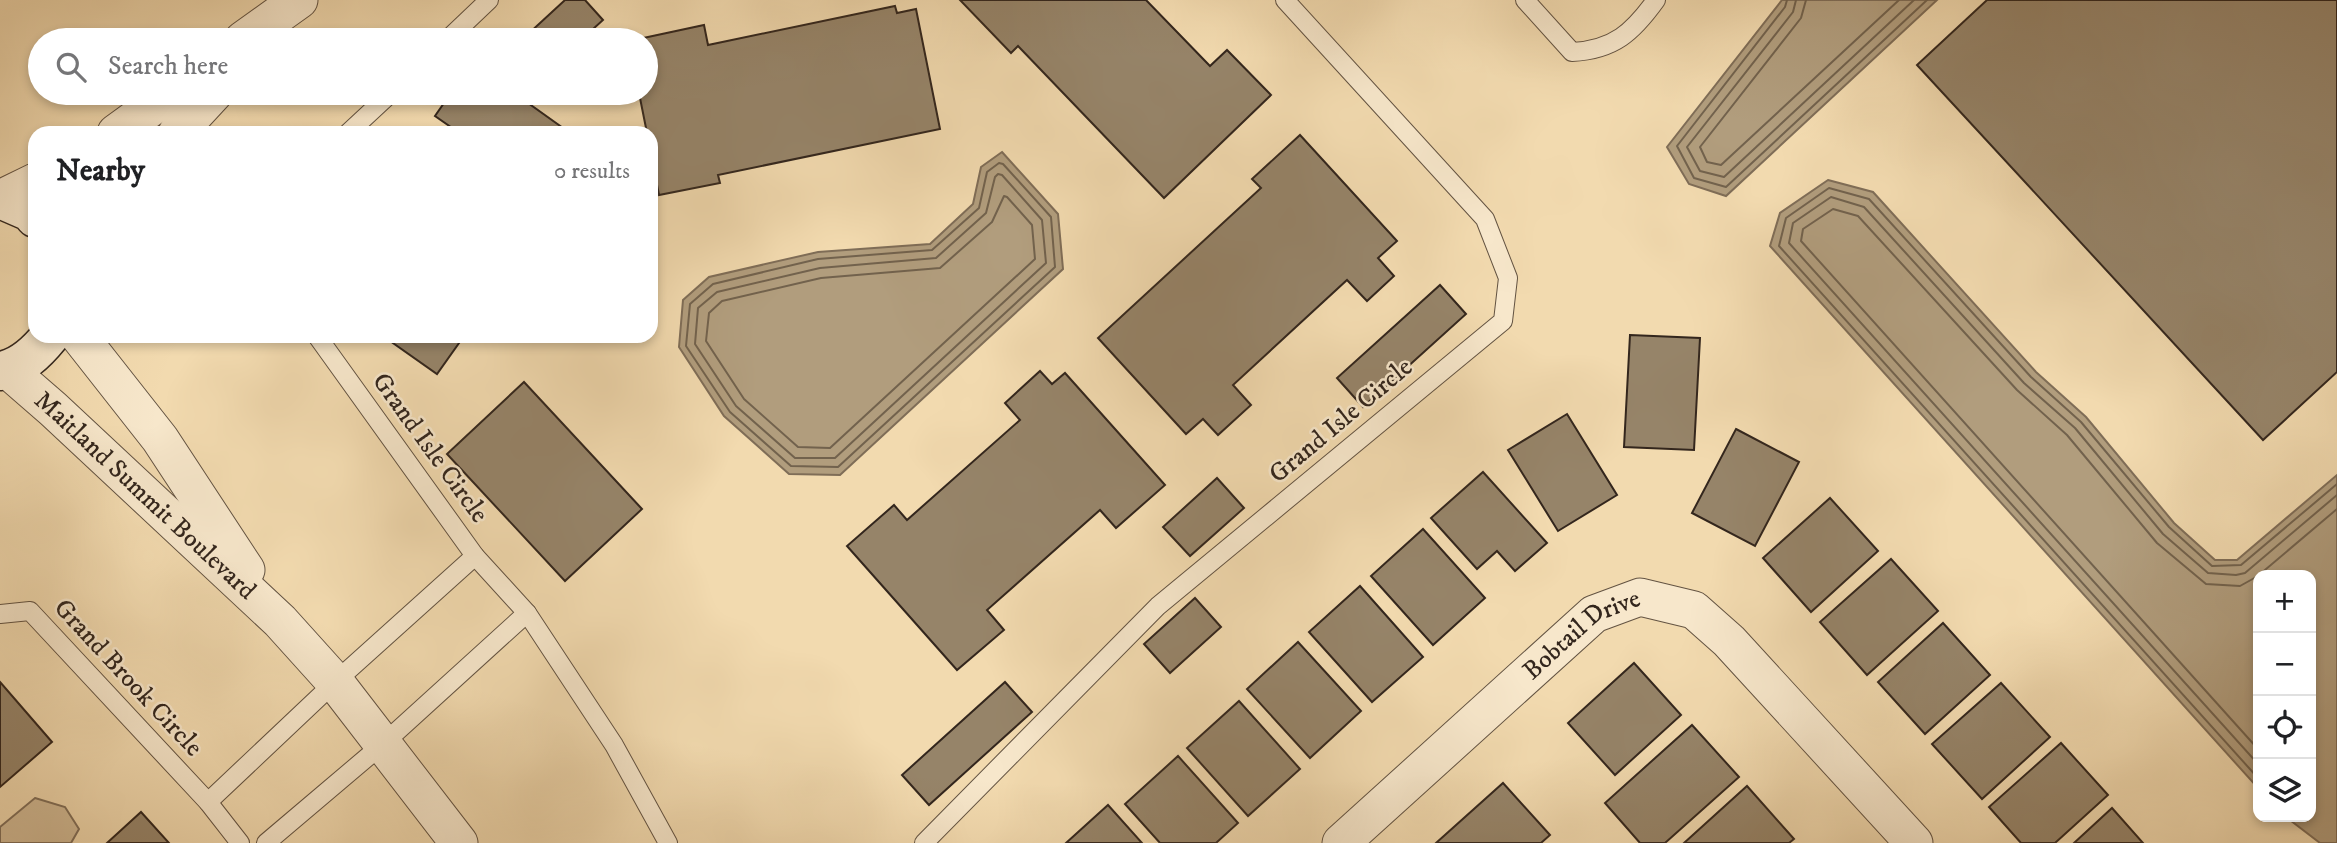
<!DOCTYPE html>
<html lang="en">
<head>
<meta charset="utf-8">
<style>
	:root { --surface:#fff; --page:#f2f2f2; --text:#202124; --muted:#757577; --line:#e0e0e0 }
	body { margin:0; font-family:"IM FELL DW Pica",serif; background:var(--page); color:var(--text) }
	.controls { position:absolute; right:21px; bottom:21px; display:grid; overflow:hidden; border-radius:14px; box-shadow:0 4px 10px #0003 }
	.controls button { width:63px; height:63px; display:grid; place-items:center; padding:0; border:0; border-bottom:2px solid var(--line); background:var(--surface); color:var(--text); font:35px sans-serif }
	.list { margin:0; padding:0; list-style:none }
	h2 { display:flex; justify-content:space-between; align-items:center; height:91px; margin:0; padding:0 28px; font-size:30px }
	h2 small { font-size:23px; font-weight:400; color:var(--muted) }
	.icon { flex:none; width:38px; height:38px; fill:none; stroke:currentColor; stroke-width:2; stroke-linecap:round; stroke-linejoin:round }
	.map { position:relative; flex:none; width:2337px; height:843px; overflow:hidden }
	.search { position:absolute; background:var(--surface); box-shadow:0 4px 10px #0003; left:28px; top:28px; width:630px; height:77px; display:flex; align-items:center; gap:18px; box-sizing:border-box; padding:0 24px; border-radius:38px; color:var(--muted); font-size:26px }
	.panel { position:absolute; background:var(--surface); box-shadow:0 4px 10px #0003; left:28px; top:126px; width:630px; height:217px; border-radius:21px }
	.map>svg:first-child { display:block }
	.green { fill:#d2bb96; stroke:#82705a; stroke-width:2 }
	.water { fill:#b19d7d; stroke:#7f6d57; stroke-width:2 }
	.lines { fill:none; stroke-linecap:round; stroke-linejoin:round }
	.shore { stroke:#72624d; stroke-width:2 }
	.building { fill:#968469; stroke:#33261d; stroke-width:2 }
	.lane-casing { stroke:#635342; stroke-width:20 }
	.street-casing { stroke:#635342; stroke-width:39 }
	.secondary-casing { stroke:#33261d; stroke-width:41 }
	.lane { stroke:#f7e7cb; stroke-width:18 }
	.street { stroke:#f7e7cb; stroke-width:37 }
	.secondary { stroke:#f7e7cb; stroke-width:38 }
	.labels { text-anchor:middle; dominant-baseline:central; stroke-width:5; stroke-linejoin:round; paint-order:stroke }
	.street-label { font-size:26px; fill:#33261d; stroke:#f7e7cb }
</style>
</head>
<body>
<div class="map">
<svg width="2337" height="843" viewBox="0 0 2337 843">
	<rect width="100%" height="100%" fill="#f2daaf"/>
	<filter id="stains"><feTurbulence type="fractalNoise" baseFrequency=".00286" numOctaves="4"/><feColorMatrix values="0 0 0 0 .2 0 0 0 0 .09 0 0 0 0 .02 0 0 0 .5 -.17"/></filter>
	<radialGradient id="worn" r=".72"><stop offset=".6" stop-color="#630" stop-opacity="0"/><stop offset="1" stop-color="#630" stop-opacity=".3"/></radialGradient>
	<path class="green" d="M35,798l30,9 14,22 -8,14h-71v-16z"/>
	<g class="water">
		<path d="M1782,0h155l-211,196 -37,-12 -22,-37z"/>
		<path d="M1002,152l56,62 5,55 -223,206 -51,-1 -65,-58 -45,-69 4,-47 26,-23 109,-25 112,-8 43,-40 8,-37z"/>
		<path d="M1828,180l45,12 163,180 50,45 88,106 41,37h22l100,-85v368h-17l-34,-26h25v-242h-53v213l-488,-542 10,-33z"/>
	</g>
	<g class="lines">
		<g class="shore">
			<path d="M1787,0l-2,7 -108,139 17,32 32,9 201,-187"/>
			<path d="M1796,0l-3,12 -106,135 13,24 24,6 190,-177"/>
			<path d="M1806,0l-5,18 -101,129 7,15 14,3 178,-165"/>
			<path d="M999,163l4,1 48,53 4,50 -217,200 -47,-1 -61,-54 -44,-66 4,-42 23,-20 105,-25 114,-9 47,-42 8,-36z"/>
			<path d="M998,174l4,1 40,45 4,43 -211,195h-40l-59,-52 -41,-62 3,-36 19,-16 103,-24 116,-10 50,-45 9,-36z"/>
			<path d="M1004,196l3,1 25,28 3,34 -205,189 -32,-1 -54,-48 -38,-58 3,-28 13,-12 99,-23 119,-10 52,-46z"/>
			<path d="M2259,575l78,-66"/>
			<path d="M2258,576l-18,10 -34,-2 -49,-41 -90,-108 -50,-45 -159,-174 -25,-7 -30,20 -2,12 457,508"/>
			<path d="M2258,764l-469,-521 4,-20 38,-26 33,10 160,176 51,45 88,106 45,39 28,2 9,-2 92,-78"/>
			<path d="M2258,778l-479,-532 7,-28 43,-30 40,11 162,178 50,45 88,105 43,39 29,-1 96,-81"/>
		</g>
	</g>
	<g class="building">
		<path d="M565,0h20l18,20 -22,20h-49l-5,-5z"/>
		<path d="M960,0h186l64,66 17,-16 44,45 -107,103 -146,-152 -7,7z"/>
		<path d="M1987,0h350v372l-74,68 -346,-375z"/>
		<path d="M895,6l2,7 19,-4 24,120 -222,46 2,8 -61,12 -8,-41v-21h-4l-8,-40h7v-53h-12l70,-15 4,20z"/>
		<path d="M451,93h63l56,40h-117l2,-3 -20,-14z"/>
		<path d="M1300,135l97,106 -19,17 16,18 -27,25 -20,-21 -114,105 18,20 -33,30 -15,-16 -17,15 -88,-96 163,-150 -9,-9z"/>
		<path d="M1440,285l26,29 -103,93 -26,-29z"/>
		<path d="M1630,335l70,3 -6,112 -70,-3z"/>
		<path d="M383,336h81l-27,38z"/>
		<path d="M1040,371l12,13 13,-11 100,112 -49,43 -16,-18 -113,100 17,20 -47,40 -110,-124 47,-41 13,15 113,-100 -15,-17z"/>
		<path d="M524,382l118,127 -77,72 -118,-127z"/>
		<path d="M1567,414l50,81 -59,36 -50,-81z"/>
		<path d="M1736,429l63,33 -44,84 -63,-33z"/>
		<path d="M1483,472l64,71 -32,28 -18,-20 -20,18 -46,-51z"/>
		<path d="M1217,478l27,30 -54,48 -27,-29z"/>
		<path d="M1830,498l48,53 -67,61 -48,-54z"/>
		<path d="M1423,529l62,69 -52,47 -62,-69z"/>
		<path d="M1891,559l47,52 -71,64 -47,-53z"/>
		<path d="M1360,586l63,71 -51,45 -63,-70z"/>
		<path d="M1195,598l26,29 -51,46 -26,-29z"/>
		<path d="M1943,623l47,52 -65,59 -47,-52z"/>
		<path d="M1298,642l63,69 -51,47 -63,-69z"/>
		<path d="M1634,663l47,52 -66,60 -47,-52z"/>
		<path d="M0,682l52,60 -52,45z"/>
		<path d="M1005,682l27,30 -103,93 -27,-30z"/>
		<path d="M2001,683l49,54 -68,62 -50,-55z"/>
		<path d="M1239,701l61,68 -52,47 -61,-68z"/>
		<path d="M1692,725l47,52 -74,66h-25l-35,-40z"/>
		<path d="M2061,743l47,52 -53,48h-34l-32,-36z"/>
		<path d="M1178,756l60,67 -22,20h-56l-35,-39z"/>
		<path d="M1503,783l47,52 -9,8h-105z"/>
		<path d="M1747,786l47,53 -5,4h-105z"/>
		<path d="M1108,805l34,38h-76z"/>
		<path d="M2112,808l31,35h-69z"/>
		<path d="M141,812l28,31h-62z"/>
	</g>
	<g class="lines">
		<g class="lane-casing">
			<g id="lane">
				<path d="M1525,0l47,52c42,-2 61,-20 84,-52"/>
				<path d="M447,40l42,-40"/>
				<path d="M348,133l43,-40"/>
				<path d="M317,336l158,220 52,57 87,132 54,98"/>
				<path d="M0,614l30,-3 178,191 32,41"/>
				<path d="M208,802l127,-120 140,-126"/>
				<path d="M266,843l118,-100 143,-130"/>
				<path d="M924,843l234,-237 345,-285 5,-43 -23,-59 -200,-219"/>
			</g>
		</g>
		<g class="street-casing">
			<g id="street">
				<path d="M243,40l56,-40"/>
				<path d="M116,133l55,-40"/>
				<path d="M177,133l37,-40"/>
				<path d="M0,199l35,-17"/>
				<path d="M79,336l81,103 86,131"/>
				<path id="s1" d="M8,370l45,39 227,212 55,61 124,161"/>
				<path id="s2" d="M1341,843l253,-229 46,-17 54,13 35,31 185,202"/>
			</g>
		</g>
		<g class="secondary-casing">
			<g id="secondary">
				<path d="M0,199l30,13 5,6"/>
				<path d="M0,371c21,-3 37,-19 50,-35"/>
			</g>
		</g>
		<use href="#lane" class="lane"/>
		<use href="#street" class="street"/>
		<use href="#secondary" class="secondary"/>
	</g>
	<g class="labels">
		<g class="street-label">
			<text transform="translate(1341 421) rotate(-40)">Grand Isle Circle</text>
			<text transform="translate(430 448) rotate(54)">Grand Isle Circle</text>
			<text stroke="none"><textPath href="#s1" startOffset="186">Maitland Summit Boulevard</textPath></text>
			<text stroke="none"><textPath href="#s2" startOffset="320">Bobtail Drive</textPath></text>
			<text transform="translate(128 678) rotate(47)">Grand Brook Circle</text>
		</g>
	</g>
	<rect width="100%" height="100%" filter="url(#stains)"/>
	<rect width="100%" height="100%" fill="url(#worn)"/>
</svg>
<div class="controls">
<button>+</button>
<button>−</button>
<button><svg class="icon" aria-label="locate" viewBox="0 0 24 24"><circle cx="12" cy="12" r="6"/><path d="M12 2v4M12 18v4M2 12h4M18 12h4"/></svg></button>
<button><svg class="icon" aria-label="layers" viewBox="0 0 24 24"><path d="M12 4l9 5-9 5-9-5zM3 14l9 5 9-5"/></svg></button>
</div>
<div class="search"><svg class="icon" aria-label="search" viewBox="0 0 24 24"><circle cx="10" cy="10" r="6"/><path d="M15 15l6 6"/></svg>Search here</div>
<section class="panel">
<h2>Nearby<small>0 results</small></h2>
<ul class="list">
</ul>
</section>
</div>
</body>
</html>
